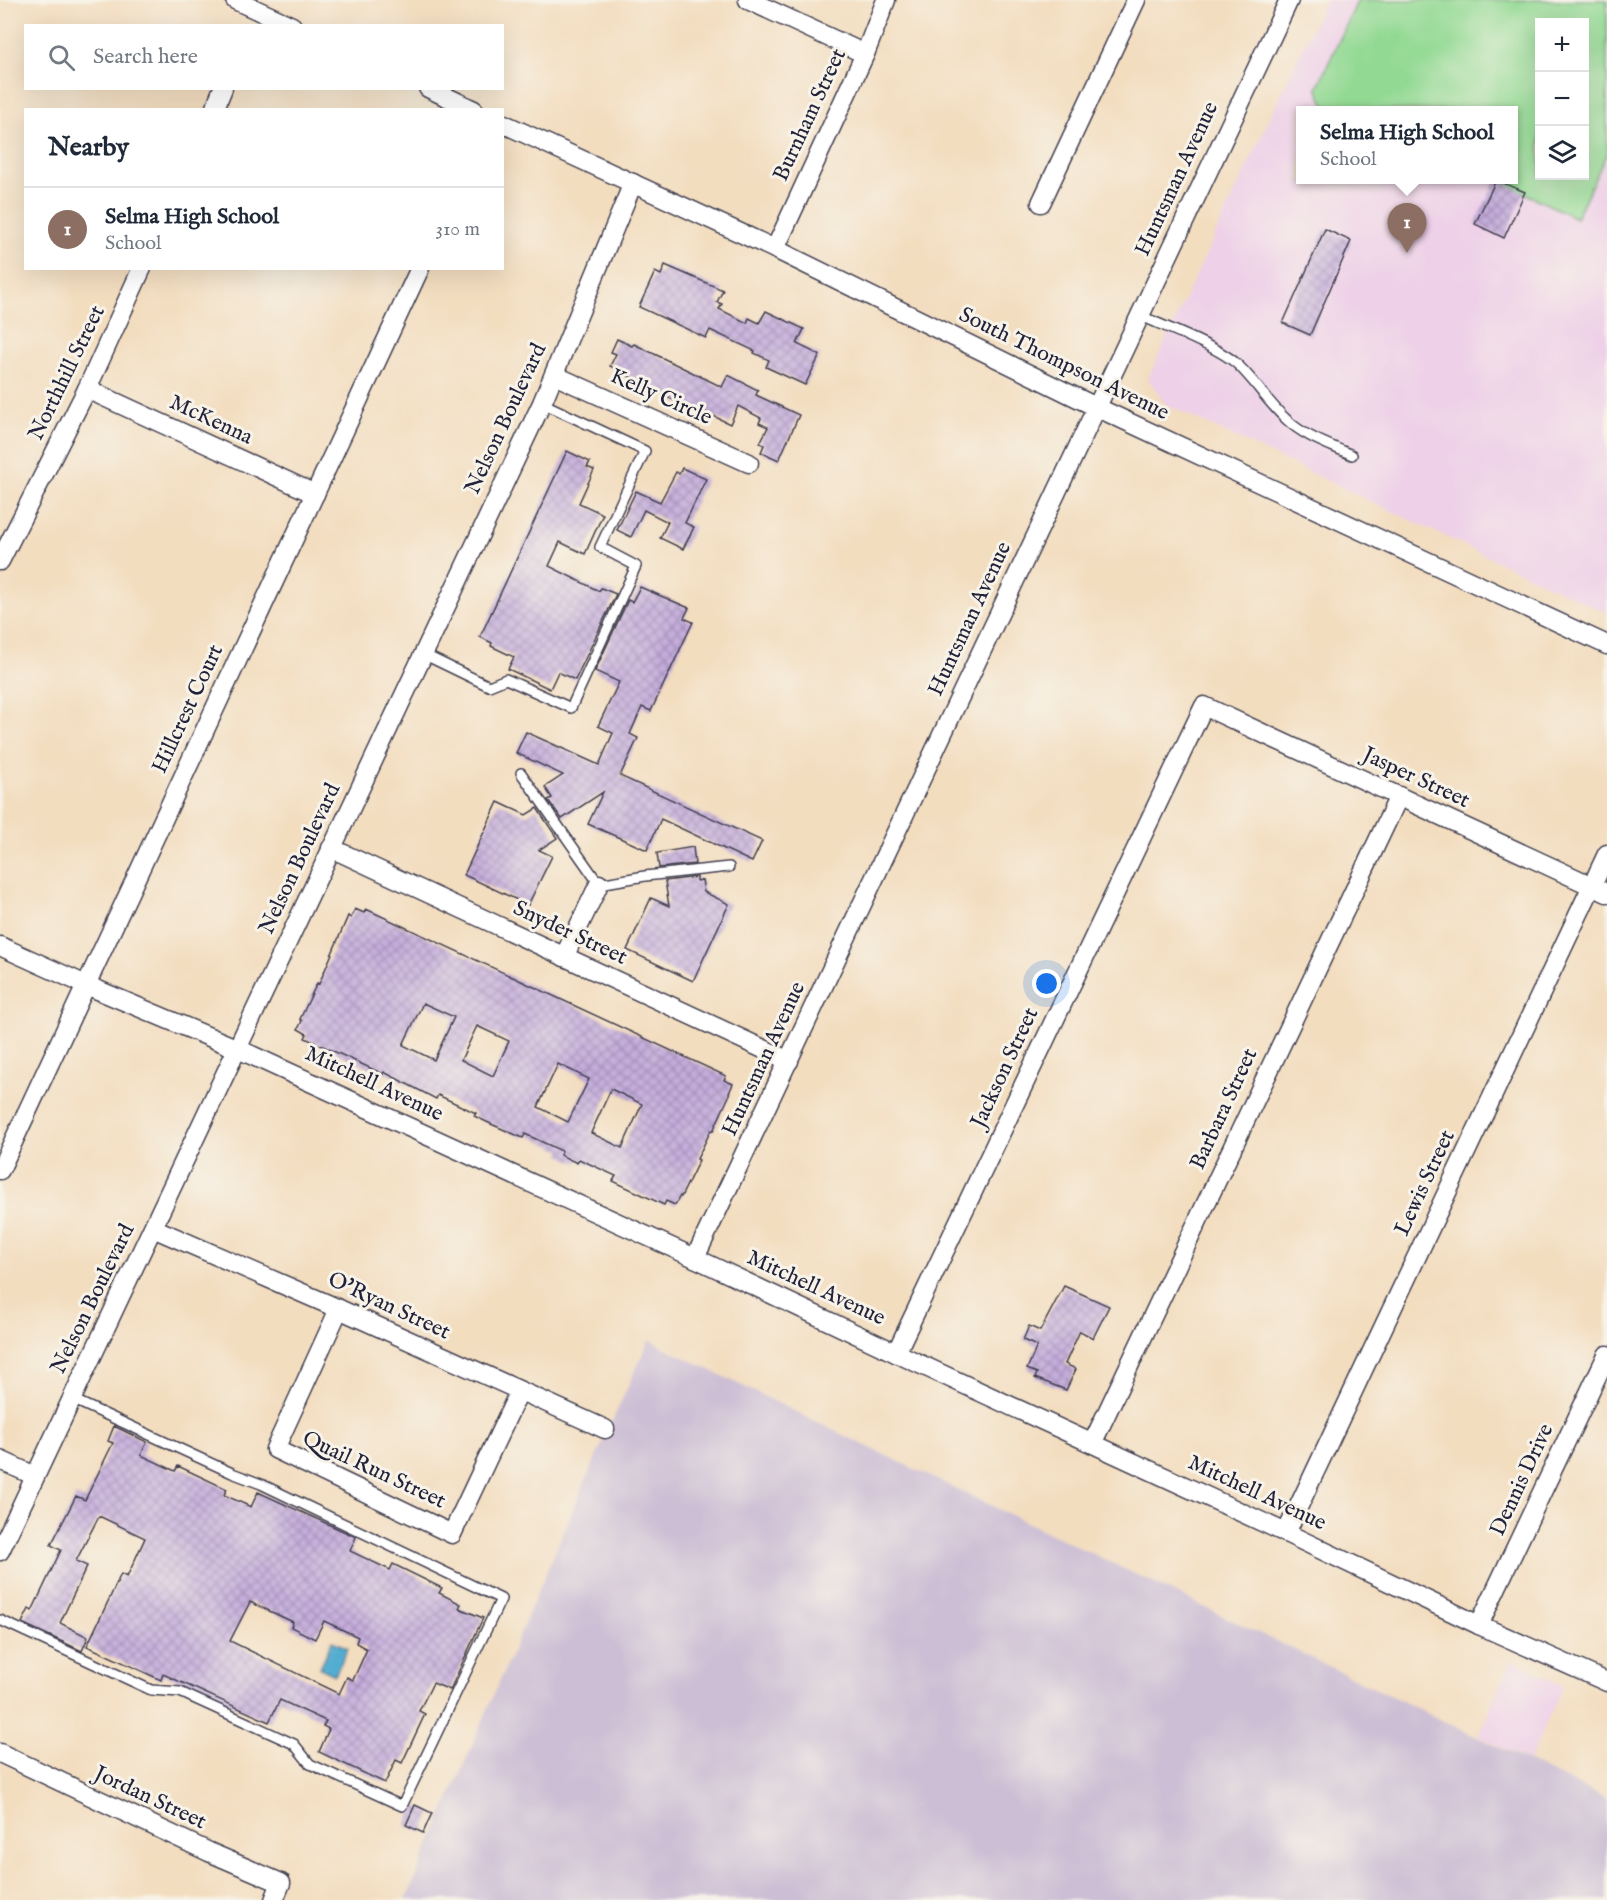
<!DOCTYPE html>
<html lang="en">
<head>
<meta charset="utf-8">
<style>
	:root { --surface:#fff; --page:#f2f2f3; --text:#1f2937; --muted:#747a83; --line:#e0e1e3; --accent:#ea580c }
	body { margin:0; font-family:"IM FELL English",serif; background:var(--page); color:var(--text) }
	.controls { position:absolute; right:18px; top:18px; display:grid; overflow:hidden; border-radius:0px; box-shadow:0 6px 24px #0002 }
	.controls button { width:54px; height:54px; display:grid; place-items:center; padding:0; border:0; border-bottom:2px solid var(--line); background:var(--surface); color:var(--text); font:30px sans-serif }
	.you { position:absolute; left:1047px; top:984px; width:21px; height:21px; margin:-15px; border:4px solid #fff; border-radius:50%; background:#1a73e8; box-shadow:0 0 0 9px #1a73e833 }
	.badge { display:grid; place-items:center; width:39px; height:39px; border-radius:50%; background:var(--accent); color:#fff; font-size:20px; font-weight:700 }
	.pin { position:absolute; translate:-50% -50px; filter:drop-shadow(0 2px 3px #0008) }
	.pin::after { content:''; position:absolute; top:32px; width:21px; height:18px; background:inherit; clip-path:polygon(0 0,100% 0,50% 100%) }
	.popup { position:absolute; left:1296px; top:106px; width:222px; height:78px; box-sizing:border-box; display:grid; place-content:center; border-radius:0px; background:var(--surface); filter:drop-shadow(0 2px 4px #0005); font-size:20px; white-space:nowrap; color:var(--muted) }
	.popup b { font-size:22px; color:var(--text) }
	.popup::after { content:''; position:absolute; left:50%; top:100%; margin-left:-12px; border:12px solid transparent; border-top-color:var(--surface) }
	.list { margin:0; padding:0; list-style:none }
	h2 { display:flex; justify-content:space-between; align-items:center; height:78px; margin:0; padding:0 24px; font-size:26px }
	h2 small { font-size:20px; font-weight:400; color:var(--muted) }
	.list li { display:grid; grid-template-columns:39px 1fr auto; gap:18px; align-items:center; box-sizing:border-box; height:84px; padding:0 24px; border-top:2px solid var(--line) }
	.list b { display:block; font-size:22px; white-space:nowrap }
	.list p { margin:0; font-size:20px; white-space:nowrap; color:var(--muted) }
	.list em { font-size:20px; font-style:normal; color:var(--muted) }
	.icon { flex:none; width:33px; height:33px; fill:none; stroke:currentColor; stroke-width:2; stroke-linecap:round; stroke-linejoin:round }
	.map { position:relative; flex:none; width:1607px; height:1900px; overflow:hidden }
	.search { position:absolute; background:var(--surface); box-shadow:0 6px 24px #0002; left:24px; top:24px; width:480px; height:66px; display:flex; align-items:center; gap:15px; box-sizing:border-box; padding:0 21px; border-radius:0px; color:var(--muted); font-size:22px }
	.panel { position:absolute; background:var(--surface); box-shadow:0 6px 24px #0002; left:24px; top:108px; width:480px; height:162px; border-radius:0px }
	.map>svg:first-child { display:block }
	.built { fill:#eed0e8; fill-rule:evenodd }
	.industrial { fill:#ccbed4 }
	.pitch { fill:#92d993; stroke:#5a7e67; stroke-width:1.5; fill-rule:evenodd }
	.water { fill:#52add0; stroke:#3a6886; stroke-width:1.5 }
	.building { fill:url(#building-cross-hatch); fill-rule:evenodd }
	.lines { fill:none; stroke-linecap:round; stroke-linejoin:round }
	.service-casing { stroke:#413e4f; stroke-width:12 }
	.minor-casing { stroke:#413e4f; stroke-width:21 }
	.service { stroke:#fff; stroke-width:9 }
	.minor { stroke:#fff; stroke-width:18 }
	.labels { text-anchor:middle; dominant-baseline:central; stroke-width:6; stroke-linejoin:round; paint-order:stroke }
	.street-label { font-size:22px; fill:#22223b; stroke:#f7f3e8 }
</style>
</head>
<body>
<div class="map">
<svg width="1607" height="1900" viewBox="0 0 1607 1900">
	<defs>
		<pattern id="building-cross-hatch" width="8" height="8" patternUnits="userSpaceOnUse" patternTransform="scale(1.5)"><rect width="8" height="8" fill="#c5addc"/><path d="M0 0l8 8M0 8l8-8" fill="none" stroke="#a08cb4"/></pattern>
	</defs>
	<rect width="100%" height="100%" fill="#f7f3e8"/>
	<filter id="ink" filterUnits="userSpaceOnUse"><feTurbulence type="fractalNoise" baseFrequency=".0167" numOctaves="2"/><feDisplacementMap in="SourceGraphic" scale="12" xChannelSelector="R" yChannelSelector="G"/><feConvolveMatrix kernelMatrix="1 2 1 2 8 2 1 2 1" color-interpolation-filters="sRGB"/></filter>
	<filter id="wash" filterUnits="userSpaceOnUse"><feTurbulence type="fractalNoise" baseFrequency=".008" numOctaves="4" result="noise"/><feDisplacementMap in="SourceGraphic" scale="24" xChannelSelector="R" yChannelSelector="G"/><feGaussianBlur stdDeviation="1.35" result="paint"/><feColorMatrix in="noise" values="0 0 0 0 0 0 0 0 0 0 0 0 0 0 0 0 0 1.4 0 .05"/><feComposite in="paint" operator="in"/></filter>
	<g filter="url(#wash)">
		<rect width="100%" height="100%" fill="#f3ddbf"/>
		<g class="built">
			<path d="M1325,0h282v613l-442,-209 -17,-26zM1540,22h44v154h-44zM1300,110h214v70h-214z"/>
			<path d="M1512,1660l51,26 -34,75 -51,-25z"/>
		</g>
		<path class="industrial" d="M649,1340l192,94 766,365v101h-1201l181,-423z"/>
		<path class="pitch" d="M1358,0h249v153l-31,65 -79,-38h17v-70h-187l-10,-22zM1540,22h44v154h-44z"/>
		<path class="water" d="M332,1641l16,7 -13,27 -15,-7z"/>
		<g id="blocks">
			<g class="building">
				<path d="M1496,180l29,12 -21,46 -29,-14z"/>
				<path d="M1325,229l26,12 -41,94 -27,-12z"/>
				<path d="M665,265l58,25 -6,12 5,2 -3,5 28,14 2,-5 10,5 7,-12 38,18 -7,15 23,11 -15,30 -39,-18 3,-7 -15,-7 1,-2 -45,-21 -4,8 -67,-31 16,-35 6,3z"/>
				<path d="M617,339l15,7 2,-2 88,43 6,-12 30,15 -2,5 43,20 -20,45 -18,-8 3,-7 -4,-2 8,-16 -9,-4 2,-5 -23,-12 -8,18 -25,-12 -18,-5 -77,-41 6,-12 -5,-2z"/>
				<path d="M567,451l23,11 -3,5 7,3 -15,33 24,11 -18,40 -25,-12 -11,24 50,25 2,-3 15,6 -41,86 -17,-8 -8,17 -42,-20 6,-12 -23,-11 1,-3 -12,-6z"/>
				<path d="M682,468l24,11 -21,44 9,4 -11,22 -23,-11 8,-16 -24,-12 -13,27 -14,-7 19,-39 24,11 16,-30 3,2z"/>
				<path d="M640,587l49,21 -5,10 9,4 -42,89 -9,-4 -12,27 8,4 -18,38 142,65 -10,21 -91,-43 -14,31 -59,-26 15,-32 -41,27 -14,-19 4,-2 -7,-11 18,-12 -47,-22 10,-21 73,33 14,-32 -15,-7 21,-44 -24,-11 33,-71 4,2z"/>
				<path d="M498,802l28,13 11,-7 20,30 -18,12 13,6 -24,49 -64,-30z"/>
				<path d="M693,847l2,17 -36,4 -2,-15z"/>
				<path d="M697,877v4l5,-1 2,12 25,12 -36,77 -66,-31 24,-52 18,8 -4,-25z"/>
				<path d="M355,909l9,4 2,-4 360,167 -2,4 9,4 -4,9 1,1 -17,37 -2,-1 -14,29 2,1 -18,37 -1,-1 -5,9 -9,-4 -2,4 -51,-24 3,-5 -37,-17 -2,4 -17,-8 2,-4 -37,-17 -2,4 -32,-14 -17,-8 2,-3 -38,-18 -2,4 -52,-27 -1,2 -78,-36 2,-4 -9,-5 4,-8 -2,-2 17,-36 2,1 29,-68 3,2zM423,1003l31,14 -20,43 -31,-15zM477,1026l32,15 -16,35 -32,-16zM558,1064l31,15 -21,43 -30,-15zM611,1089l31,15 -20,44 -31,-15z"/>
				<path d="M1064,1286l45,20 -16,32 -13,-7 -15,33 11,5 -10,21 -31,-12 2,-5 -10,-4 10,-23 -14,-6 6,-14 11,5z"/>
				<path d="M114,1426l33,16 -6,13 34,16 3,-5 49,23 -3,6 27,12 7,-15 98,45 -6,14 40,19 3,-6 49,24 -3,5 22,11 -2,4 24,10 -33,72 -17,-7 -14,28 6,3 -23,49 -6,-3 -11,23 -66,-31 10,-23 -6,-3 3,-5 -46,-21 -11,22 -106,-48 -2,6 -74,-34 34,-72 6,3 18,-39 -46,-22 -23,45 11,5 -27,57 28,14 -6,14 -60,-28 7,-14 3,2 29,-61 -10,-5 25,-49 9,4 28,-57 -5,-2zM250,1602l43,20 -2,5 24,12 9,-18 34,16 -2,6 11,6 -14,31 -6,-3 -8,17 -109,-53z"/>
				<path d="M415,1805l17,8 -9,20 -17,-8z"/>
			</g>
		</g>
	</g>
	<g filter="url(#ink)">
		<use href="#blocks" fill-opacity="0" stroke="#413e4f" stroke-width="1.5"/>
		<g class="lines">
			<g class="service-casing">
				<g id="service">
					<path d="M1139,315c26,12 80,32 99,50 18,17 31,39 49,55 18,17 43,25 65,35"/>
					<path d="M423,654l66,32 17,-7 65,29 65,-142 -36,-19 45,-96 -103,-48"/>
					<path d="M521,773l78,111 46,-8 84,-9"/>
					<path d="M0,1620l151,70 29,2 114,52 16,20 92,42 99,-207 -240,-115 -29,-11 -160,-74"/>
				</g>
			</g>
			<g class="minor-casing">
				<g id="minor">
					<path d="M235,0l57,26"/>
					<path d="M748,0l117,54"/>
					<path d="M428,88l46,22"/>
					<path d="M214,110l9,-22"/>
					<path d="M502,123l273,126 321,158 511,238"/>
					<path d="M1041,203l95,-203"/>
					<path d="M775,249l90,-195 21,-54"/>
					<path d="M554,375l195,88"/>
					<path d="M87,389l228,105"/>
					<path d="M0,561l87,-172 55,-121"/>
					<path d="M331,848l458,213"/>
					<path d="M0,946l86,39 152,64 457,209 201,95 390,180 193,92 128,57"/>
					<path d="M564,957l35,-73"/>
					<path d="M0,1170l420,-902"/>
					<path d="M153,1228l186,81 266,120"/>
					<path d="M695,1258l594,-1258"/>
					<path d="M339,1309l-64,140 177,85 67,-142"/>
					<path d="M896,1353l308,-647 403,187"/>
					<path d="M1093,1442l306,-646"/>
					<path d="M0,1460l35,16"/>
					<path d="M1286,1533l321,-679"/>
					<path d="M0,1551l542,-1148 91,-220"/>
					<path d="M1479,1625l128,-270"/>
					<path d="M0,1753l209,99 72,31 -7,17"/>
				</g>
			</g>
			<use href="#service" class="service"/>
			<use href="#minor" class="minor"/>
		</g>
	</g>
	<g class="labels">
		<g class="street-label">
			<text transform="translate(810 115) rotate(-65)">Burnham Street</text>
			<text transform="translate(1177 179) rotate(-65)">Huntsman Avenue</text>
			<text transform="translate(1064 364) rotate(26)">South Thompson Avenue</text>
			<text transform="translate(67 373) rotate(-64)">Northhill Street</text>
			<text transform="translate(661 397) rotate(24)">Kelly Circle</text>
			<text transform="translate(506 419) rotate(-65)">Nelson Boulevard</text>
			<text transform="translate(211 420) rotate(25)">McKenna</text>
			<text transform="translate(970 619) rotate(-65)">Huntsman Avenue</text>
			<text transform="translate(188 709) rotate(-65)">Hillcrest Court</text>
			<text transform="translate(1416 778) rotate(25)">Jasper Street</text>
			<text transform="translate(300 859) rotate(-65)">Nelson Boulevard</text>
			<text transform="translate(570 933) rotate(25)">Snyder Street</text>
			<text transform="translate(764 1059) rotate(-65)">Huntsman Avenue</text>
			<text transform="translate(1005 1068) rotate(-65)">Jackson Street</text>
			<text transform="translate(374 1084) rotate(25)">Mitchell Avenue</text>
			<text transform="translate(1224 1109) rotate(-65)">Barbara Street</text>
			<text transform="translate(1425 1183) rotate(-65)">Lewis Street</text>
			<text transform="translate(816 1288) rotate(25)">Mitchell Avenue</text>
			<text transform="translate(93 1299) rotate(-64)">Nelson Boulevard</text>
			<text transform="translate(389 1306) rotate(25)">O'Ryan Street</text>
			<text transform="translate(374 1470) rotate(25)">Quail Run Street</text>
			<text transform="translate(1522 1480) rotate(-65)">Dennis Drive</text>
			<text transform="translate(1257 1493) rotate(25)">Mitchell Avenue</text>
			<text transform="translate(150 1798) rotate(25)">Jordan Street</text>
		</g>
	</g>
</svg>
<div class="controls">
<button>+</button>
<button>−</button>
<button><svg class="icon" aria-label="layers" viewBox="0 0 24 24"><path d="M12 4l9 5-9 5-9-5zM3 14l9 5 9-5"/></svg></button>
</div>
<div class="you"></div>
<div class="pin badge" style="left:1407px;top:253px;background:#8d6e63">1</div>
<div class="popup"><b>Selma High School</b>School</div>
<div class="search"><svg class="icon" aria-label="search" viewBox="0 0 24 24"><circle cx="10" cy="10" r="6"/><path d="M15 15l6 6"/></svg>Search here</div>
<section class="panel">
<h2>Nearby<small></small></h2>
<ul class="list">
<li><span class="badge" style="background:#8d6e63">1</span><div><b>Selma High School</b><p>School</p></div><em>310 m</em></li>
</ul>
</section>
</div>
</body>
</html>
